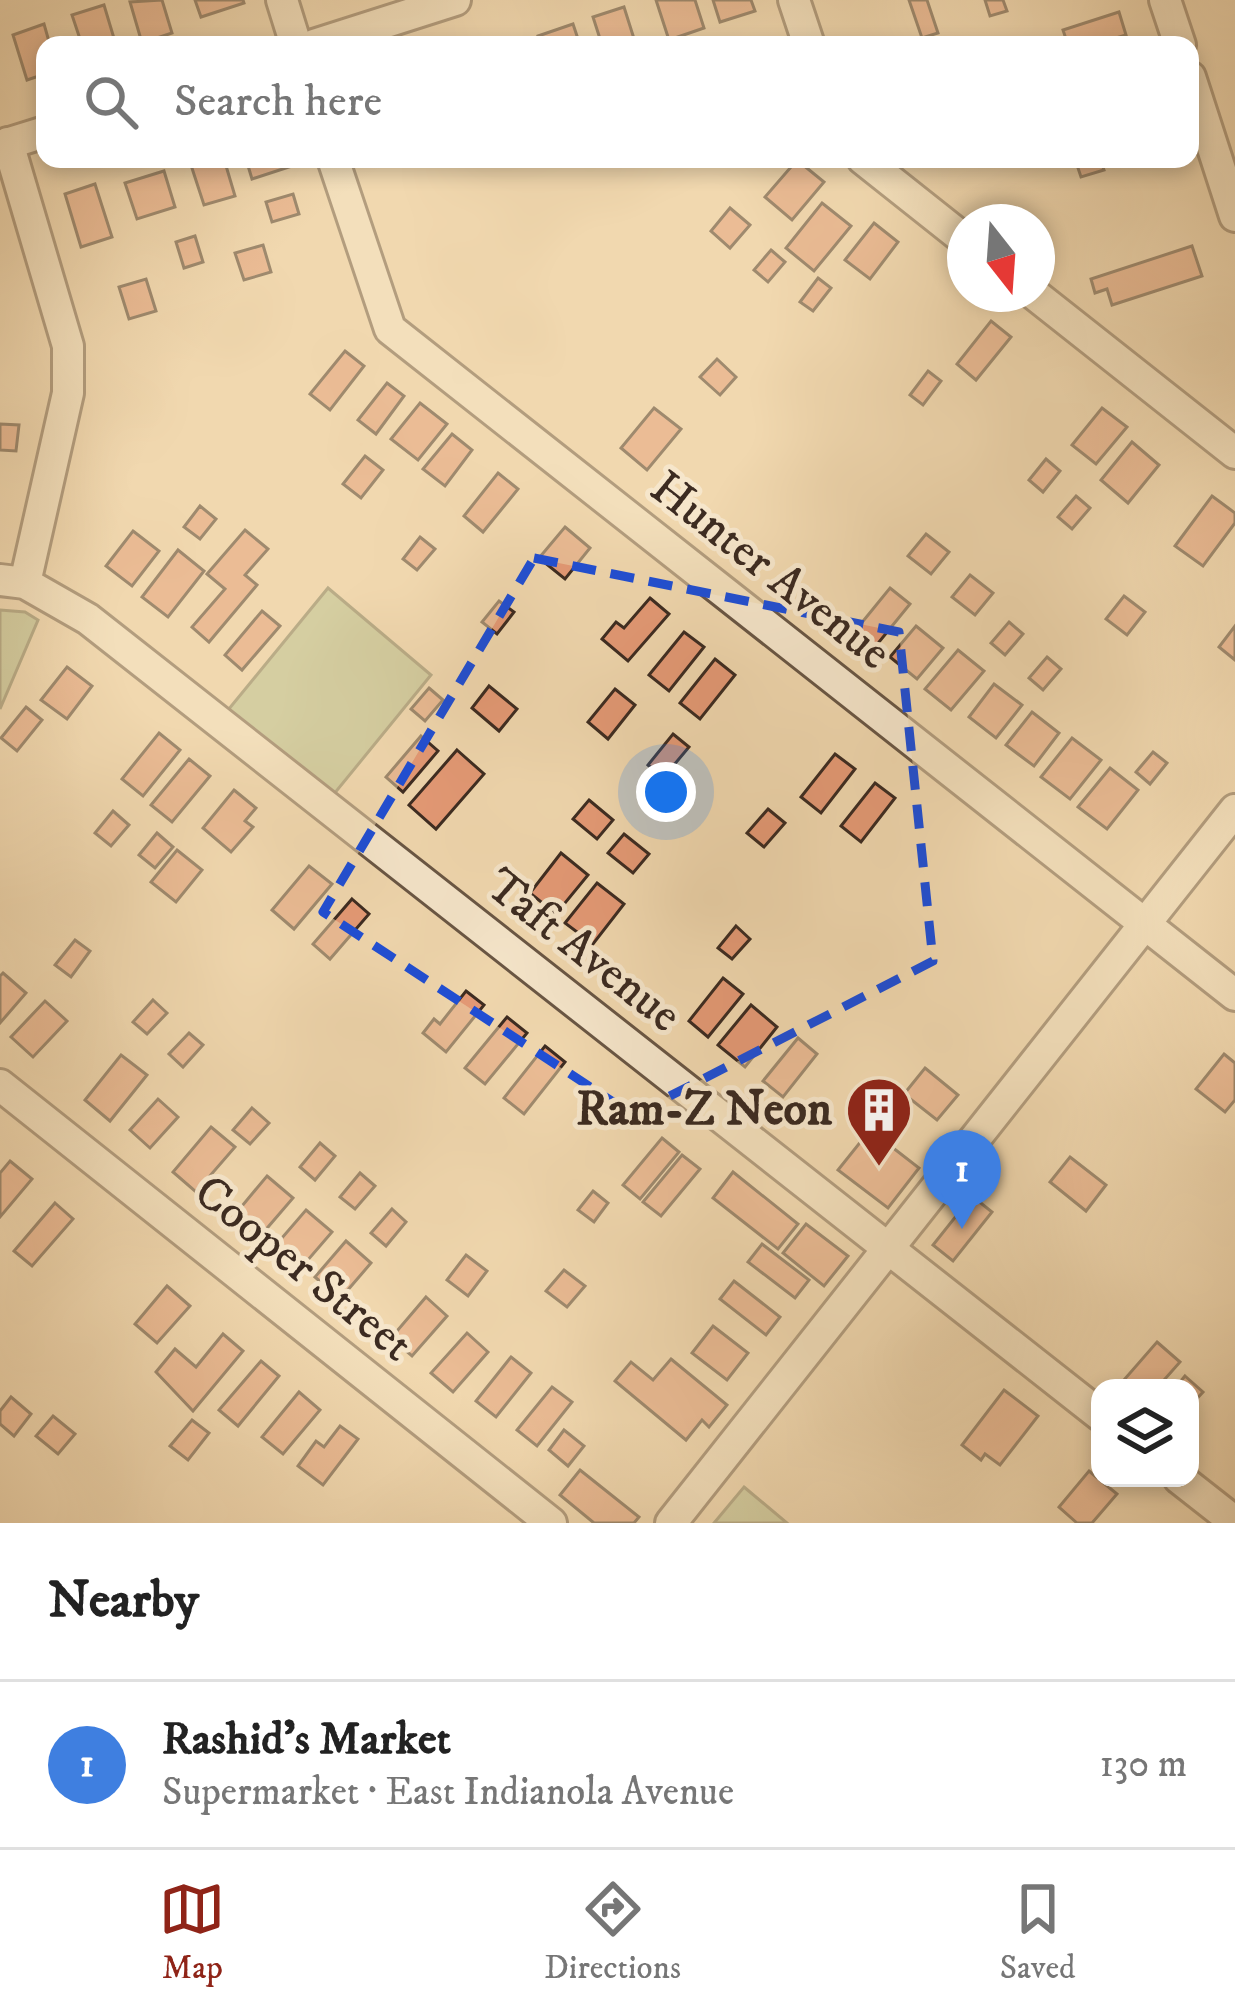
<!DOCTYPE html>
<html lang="en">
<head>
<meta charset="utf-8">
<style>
	:root { --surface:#fff; --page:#f2f2f2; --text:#222; --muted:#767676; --line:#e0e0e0; --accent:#8f2418 }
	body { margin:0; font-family:"IM FELL DW Pica",serif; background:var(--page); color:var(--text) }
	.controls { position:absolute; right:36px; bottom:36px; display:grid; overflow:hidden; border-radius:24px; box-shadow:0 6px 18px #0003 }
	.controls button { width:108px; height:108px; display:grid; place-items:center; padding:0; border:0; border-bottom:3px solid var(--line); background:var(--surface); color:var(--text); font:60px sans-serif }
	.compass { position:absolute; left:947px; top:204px; width:108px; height:108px; border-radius:50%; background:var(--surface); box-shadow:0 6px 18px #0003; rotate:163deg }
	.you { position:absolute; left:666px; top:792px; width:42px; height:42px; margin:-30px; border:9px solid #fff; border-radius:50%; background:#1a73e8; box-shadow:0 0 0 18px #1a73e833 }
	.badge { display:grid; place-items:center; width:78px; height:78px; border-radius:50%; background:var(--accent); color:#fff; font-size:39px; font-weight:700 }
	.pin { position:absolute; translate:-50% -99px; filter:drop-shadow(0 3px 6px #0008) }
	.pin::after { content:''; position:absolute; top:63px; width:42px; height:36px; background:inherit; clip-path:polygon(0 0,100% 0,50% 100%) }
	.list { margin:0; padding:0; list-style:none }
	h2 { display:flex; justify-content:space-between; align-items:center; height:156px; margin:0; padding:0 48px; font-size:51px }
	h2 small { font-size:39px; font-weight:400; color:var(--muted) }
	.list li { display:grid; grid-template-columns:78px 1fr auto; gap:36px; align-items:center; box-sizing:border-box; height:168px; padding:0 48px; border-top:3px solid var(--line) }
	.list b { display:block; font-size:45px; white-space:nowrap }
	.list p { margin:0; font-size:39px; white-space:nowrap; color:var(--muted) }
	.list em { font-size:39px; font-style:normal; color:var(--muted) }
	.icon { flex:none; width:66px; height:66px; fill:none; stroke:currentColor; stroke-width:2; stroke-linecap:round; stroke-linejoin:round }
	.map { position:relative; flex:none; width:1235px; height:1523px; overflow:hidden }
	.search { position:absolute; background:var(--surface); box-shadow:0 6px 18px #0003; left:36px; right:36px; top:36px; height:132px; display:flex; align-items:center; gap:30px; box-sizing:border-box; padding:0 42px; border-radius:24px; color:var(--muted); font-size:45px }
	.sheet { height:324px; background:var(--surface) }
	nav { display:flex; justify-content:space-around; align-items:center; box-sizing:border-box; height:168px; border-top:3px solid var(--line); background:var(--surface); font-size:33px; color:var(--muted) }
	nav a { display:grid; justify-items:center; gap:6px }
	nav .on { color:var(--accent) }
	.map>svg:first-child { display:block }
	.green { fill:#b3c090; stroke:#787658; stroke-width:3 }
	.building { fill:#e59a76; stroke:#3c2b21; stroke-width:3 }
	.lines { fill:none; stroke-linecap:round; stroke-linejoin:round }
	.minor-casing { stroke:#695644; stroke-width:36 }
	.minor { stroke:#f6e6cb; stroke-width:30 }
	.marked { fill:none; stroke:#1d4ed8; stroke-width:9; stroke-dasharray:24 15; stroke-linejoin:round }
	.labels { text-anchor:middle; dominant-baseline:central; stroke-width:10; stroke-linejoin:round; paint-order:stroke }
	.street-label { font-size:48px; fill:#3c2b21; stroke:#f6e6cb }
	.poi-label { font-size:48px; font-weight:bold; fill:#3c2b21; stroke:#f6e6cb; text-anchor:end }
</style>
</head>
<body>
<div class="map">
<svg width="1235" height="1523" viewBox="0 0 1235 1523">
	<rect width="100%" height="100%" fill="#f1d8af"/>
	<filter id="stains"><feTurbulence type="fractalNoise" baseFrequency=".00167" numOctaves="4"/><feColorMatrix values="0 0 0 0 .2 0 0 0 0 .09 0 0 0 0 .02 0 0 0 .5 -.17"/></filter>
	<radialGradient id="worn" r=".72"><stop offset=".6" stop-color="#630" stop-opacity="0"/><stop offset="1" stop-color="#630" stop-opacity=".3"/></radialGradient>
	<g class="green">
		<path d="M328,588l103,87 -106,130 -106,-84z"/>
		<path d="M0,610l25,2 13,8 -38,89z"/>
		<path d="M744,1487l43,36h-73z"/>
	</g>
	<g class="building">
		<path d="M162,0l10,33 -30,10 -12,-41z"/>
		<path d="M195,0h48l1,3 -43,14z"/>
		<path d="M656,0h39l9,28 -35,12z"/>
		<path d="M713,0h38l4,11 -35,11z"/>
		<path d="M909,0h18l11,33 -16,5z"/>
		<path d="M985,0h18l4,11 -17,5z"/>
		<path d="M104,5l12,40h-34l-10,-30z"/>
		<path d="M624,7l12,38h-34l-9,-28z"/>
		<path d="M1119,12l7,23 -33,10h-25l-5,-15z"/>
		<path d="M44,24l6,21h-5v29l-18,6 -14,-45z"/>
		<path d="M573,24l7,21h-39l-3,-9z"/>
		<path d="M189,159h35l11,37 -31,9z"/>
		<path d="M246,159h44l2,7 -40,13z"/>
		<path d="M1075,159h25l4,11 -23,7z"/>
		<path d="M797,160l27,22 -32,38 -27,-23z"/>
		<path d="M164,171l11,36 -38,12 -12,-36z"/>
		<path d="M95,184l17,53 -31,10 -16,-53z"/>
		<path d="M293,194l6,20 -27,8 -6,-20z"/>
		<path d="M822,203l29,23 -37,45 -28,-23z"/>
		<path d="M730,208l20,17 -20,23 -19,-17z"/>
		<path d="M874,223l24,19 -28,37 -25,-19z"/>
		<path d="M195,236l8,26 -19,6 -8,-26z"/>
		<path d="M263,245l8,27 -27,8 -9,-27z"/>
		<path d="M1192,246l10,30 -90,29 -5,-16 -12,4 -4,-14z"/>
		<path d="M771,250l14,12 -17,20 -14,-12z"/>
		<path d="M818,278l13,10 -18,23 -13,-9z"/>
		<path d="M146,279l10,32 -27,8 -10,-32z"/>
		<path d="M991,321l20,16 -35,43 -19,-16z"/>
		<path d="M345,351l19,15 -34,44 -20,-16z"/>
		<path d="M717,359l19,18 -16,18 -20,-18z"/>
		<path d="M928,371l13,10 -18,24 -13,-10z"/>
		<path d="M387,383l17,13 -28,38 -18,-14z"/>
		<path d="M420,403l27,21 -29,36 -27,-21z"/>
		<path d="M654,408l27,21 -34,41 -26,-22z"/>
		<path d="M1102,408l25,19 -31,37 -24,-19z"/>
		<path d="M0,424l19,1 -3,26 -16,-1z"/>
		<path d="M452,434l20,16 -27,36 -22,-17z"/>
		<path d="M1132,442l27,23 -31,38 -27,-23z"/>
		<path d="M365,456l18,14 -22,28 -18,-14z"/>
		<path d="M1046,459l14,12 -17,21 -14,-12z"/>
		<path d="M498,473l20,16 -35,43 -19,-16z"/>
		<path d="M1076,496l14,12 -18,21 -14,-12z"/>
		<path d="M1212,496l23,17v10l-32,43 -28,-20z"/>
		<path d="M200,506l16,13 -16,20 -16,-12z"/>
		<path d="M565,527l25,21 -25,31 -26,-21z"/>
		<path d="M245,530l23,19 -23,26 12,10 -48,57 -17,-15 33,-38 -18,-15z"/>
		<path d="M133,531l26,20 -27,35 -26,-20z"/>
		<path d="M926,534l23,18 -18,22 -23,-18z"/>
		<path d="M420,537l15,12 -18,21 -14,-11z"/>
		<path d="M178,550l26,21 -36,46 -26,-20z"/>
		<path d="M970,575l23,18 -18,22 -23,-18z"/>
		<path d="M890,588l20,16 -35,43 -20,-16z"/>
		<path d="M1124,596l21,16 -18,23 -21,-16z"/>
		<path d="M650,598l19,16 -41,47 -26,-22 14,-17 8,6z"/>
		<path d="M499,601l15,11 -17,22 -15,-12z"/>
		<path d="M262,611l18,15 -38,44 -17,-15z"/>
		<path d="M1009,622l14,12 -18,21 -14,-12z"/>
		<path d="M916,626l27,22 -26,31 -27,-22z"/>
		<path d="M1235,626v34l-16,-13z"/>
		<path d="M684,632l20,15 -35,44 -20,-16z"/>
		<path d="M958,650l26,21 -33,39 -26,-21z"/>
		<path d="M1047,657l14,12 -18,21 -14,-12z"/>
		<path d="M715,659l20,16 -35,44 -20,-16z"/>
		<path d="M67,667l25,19 -25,33 -26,-19z"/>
		<path d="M994,684l28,21 -26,33 -27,-21z"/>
		<path d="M489,686l28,23 -18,22 -27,-23z"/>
		<path d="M429,688l14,12 -18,21 -14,-12z"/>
		<path d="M615,689l20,16 -27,34 -20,-17z"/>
		<path d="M26,707l16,13 -25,31 -16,-13z"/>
		<path d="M1032,712l27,21 -25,33 -28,-21z"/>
		<path d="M159,733l21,17 -37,46 -21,-17z"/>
		<path d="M673,734l16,13 -26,31 -15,-13z"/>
		<path d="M421,736l17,15 -35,41 -17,-15z"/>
		<path d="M1072,738l29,22 -31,39 -29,-22z"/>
		<path d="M457,750l27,24 -48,55 -27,-24z"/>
		<path d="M1153,752l14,11 -17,21 -14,-12z"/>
		<path d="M835,754l20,15 -34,44 -20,-16z"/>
		<path d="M189,759l21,17 -38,46 -21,-17z"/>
		<path d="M1110,768l28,22 -31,39 -29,-22z"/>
		<path d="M875,783l20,15 -34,44 -20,-16z"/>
		<path d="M234,790l22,18 -11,13 8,6 -22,25 -28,-24z"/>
		<path d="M589,800l24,20 -16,19 -24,-20z"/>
		<path d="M768,809l17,14 -21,24 -17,-14z"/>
		<path d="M113,811l16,14 -18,21 -16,-13z"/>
		<path d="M157,833l16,14 -18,21 -16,-13z"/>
		<path d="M624,834l25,20 -16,19 -25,-20z"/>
		<path d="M177,850l25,20 -26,32 -25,-20z"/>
		<path d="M561,853l27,22 -32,39 -26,-21z"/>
		<path d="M309,866l23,18 -38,45 -22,-19z"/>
		<path d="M597,883l27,21 -31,40 -28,-21z"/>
		<path d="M352,899l17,15 -39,45 -17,-15z"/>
		<path d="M736,926l14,13 -18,20 -14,-11z"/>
		<path d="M75,940l15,11 -19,26 -16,-12z"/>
		<path d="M3,973l23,20 -26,30v-47z"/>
		<path d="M723,978l20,16 -35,43 -19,-16z"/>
		<path d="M466,991l18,14 -38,47 -23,-19 11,-14 6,5z"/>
		<path d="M153,1000l14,13 -20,21 -14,-12z"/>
		<path d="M45,1001l22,20 -34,36 -22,-20z"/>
		<path d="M751,1005l26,22 -32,40 -27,-22z"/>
		<path d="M507,1017l20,16 -42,51 -20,-16z"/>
		<path d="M189,1033l14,12 -20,22 -14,-13z"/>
		<path d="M798,1038l19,16 -34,43 -20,-16z"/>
		<path d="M545,1046l20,16 -41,52 -20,-16z"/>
		<path d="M1224,1054l11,9v37l-10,12 -29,-23z"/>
		<path d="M121,1055l26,20 -37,46 -25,-21z"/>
		<path d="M925,1068l33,27 -21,25 -33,-26z"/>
		<path d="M158,1099l20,18 -28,31 -20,-18z"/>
		<path d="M252,1108l17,15 -19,21 -17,-14z"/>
		<path d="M211,1127l24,20 -39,45 -23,-20z"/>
		<path d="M870,1130l49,38 -31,40 -50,-38z"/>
		<path d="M662,1138l17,14 -39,47 -17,-14z"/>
		<path d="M320,1143l15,13 -20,24 -15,-13z"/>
		<path d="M682,1155l18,14 -39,47 -18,-14z"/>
		<path d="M1070,1157l36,28 -20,26 -36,-29z"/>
		<path d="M10,1161l22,18 -32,38v-44z"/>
		<path d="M733,1172l65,52 -20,25 -65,-51z"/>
		<path d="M360,1173l15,13 -20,23 -15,-12z"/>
		<path d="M267,1176l26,22 -31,36 -25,-22z"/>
		<path d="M593,1191l15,12 -14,19 -16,-12z"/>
		<path d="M972,1196l20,16 -39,49 -20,-16z"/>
		<path d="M55,1203l18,16 -41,47 -18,-15z"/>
		<path d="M392,1209l14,13 -20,24 -15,-13z"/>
		<path d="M306,1210l26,22 -31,36 -26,-22z"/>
		<path d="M806,1224l42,32 -24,30 -41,-33z"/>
		<path d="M346,1241l25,22 -31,36 -25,-22z"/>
		<path d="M762,1244l47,36 -14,18 -47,-36z"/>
		<path d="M466,1255l21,16 -19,25 -21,-16z"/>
		<path d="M564,1270l21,16 -18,21 -21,-16z"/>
		<path d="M734,1281l46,36 -14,18 -46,-36z"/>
		<path d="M167,1286l23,20 -33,37 -22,-19z"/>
		<path d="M426,1297l21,19 -35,40 -21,-18z"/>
		<path d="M713,1326l35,27 -21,27 -35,-27z"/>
		<path d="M467,1333l21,19 -35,40 -22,-19z"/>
		<path d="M223,1334l20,17 -50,60 -37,-39 19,-23 21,18z"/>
		<path d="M1157,1342l23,20 -23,26h-26l-8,-7z"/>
		<path d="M511,1357l20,16 -35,44 -20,-16z"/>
		<path d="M671,1359l56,46 -18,22 -7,-7 -16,20 -71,-59 16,-19 22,18z"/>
		<path d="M261,1361l18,15 -41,50 -19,-16z"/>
		<path d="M1185,1376l18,16 -13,14v-18h-15z"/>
		<path d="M552,1387l20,15 -35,44 -20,-16z"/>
		<path d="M1004,1390l34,26 -38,49 -15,-11 -4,6 -19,-15z"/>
		<path d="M299,1392l21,18 -37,44 -21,-17z"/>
		<path d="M11,1397l20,17 -17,22 -14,-12v-13z"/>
		<path d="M53,1416l22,18 -17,20 -22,-18z"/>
		<path d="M192,1420l17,13 -21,27 -18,-14z"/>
		<path d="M340,1426l18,13 -35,46 -25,-19 18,-25 8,6z"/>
		<path d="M564,1430l20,16 -16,20 -19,-16z"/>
		<path d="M580,1470l59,47 -5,6h-40l-34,-28z"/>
		<path d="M1089,1471l28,23 -25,29h-15l-18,-16z"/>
	</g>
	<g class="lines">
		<g class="minor-casing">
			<g id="minor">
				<path d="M282,0l14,45"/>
				<path d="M794,0l15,45"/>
				<path d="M1165,0l15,45"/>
				<path d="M314,45l141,-45"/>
				<path d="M1190,77l45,139"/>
				<path d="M8,143l60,203v47l-43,190"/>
				<path d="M0,146l45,-14"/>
				<path d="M333,159l57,170 845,666"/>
				<path d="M863,159l102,81"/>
				<path d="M1034,294l201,159"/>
				<path d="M0,580l25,3 63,36 1012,796"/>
				<path d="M0,1085l551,438"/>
				<path d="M1179,1478l56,44"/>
				<path d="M671,1523l564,-713"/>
			</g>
		</g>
		<use href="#minor" class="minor"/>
	</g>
	<path d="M0 0H1235V1523H0ZM534,558l365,74 34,329 -300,154 -310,-203z" fill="#f1d8af" fill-opacity=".55" fill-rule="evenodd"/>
	<path class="marked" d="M534,558l365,74 34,329 -300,154 -310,-203z"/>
	<defs>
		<g id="building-pin" transform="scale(3.45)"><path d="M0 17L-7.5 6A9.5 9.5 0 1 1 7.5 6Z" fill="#8f2418" stroke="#f6e6cb"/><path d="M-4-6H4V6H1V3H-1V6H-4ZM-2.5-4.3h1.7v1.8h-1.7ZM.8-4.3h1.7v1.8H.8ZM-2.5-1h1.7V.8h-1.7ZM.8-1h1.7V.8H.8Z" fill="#fff"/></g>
	</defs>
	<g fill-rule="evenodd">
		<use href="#building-pin" x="879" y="1110"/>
	</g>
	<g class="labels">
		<g class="street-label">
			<text transform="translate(770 571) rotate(38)">Hunter Avenue</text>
			<text transform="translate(583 951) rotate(38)">Taft Avenue</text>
			<text transform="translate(303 1269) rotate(39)">Cooper Street</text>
		</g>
		<g class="poi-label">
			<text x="832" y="1110">Ram-Z Neon</text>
		</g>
	</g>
	<rect width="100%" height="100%" filter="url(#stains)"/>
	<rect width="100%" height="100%" fill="url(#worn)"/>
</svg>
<div class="controls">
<button><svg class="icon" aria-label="layers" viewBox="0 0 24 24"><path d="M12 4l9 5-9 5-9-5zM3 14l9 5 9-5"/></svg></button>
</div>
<svg class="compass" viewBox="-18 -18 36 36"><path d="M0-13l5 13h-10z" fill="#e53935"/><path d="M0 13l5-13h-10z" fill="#767676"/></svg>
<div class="you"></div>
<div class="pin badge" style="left:962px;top:1229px;background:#3f7fe0">1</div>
<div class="search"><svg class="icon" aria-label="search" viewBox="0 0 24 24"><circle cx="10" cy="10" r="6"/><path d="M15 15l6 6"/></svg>Search here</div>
</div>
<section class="sheet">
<h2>Nearby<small></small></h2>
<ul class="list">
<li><span class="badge" style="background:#3f7fe0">1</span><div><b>Rashid's Market</b><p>Supermarket · East Indianola Avenue</p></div><em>130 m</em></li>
</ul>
</section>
<nav>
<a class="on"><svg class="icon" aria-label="map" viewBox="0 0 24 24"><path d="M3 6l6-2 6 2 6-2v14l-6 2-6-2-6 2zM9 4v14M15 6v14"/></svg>Map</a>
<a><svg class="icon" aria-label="directions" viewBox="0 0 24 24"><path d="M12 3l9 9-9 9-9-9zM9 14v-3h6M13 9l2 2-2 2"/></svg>Directions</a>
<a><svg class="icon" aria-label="saved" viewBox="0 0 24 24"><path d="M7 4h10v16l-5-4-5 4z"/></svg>Saved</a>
</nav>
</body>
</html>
